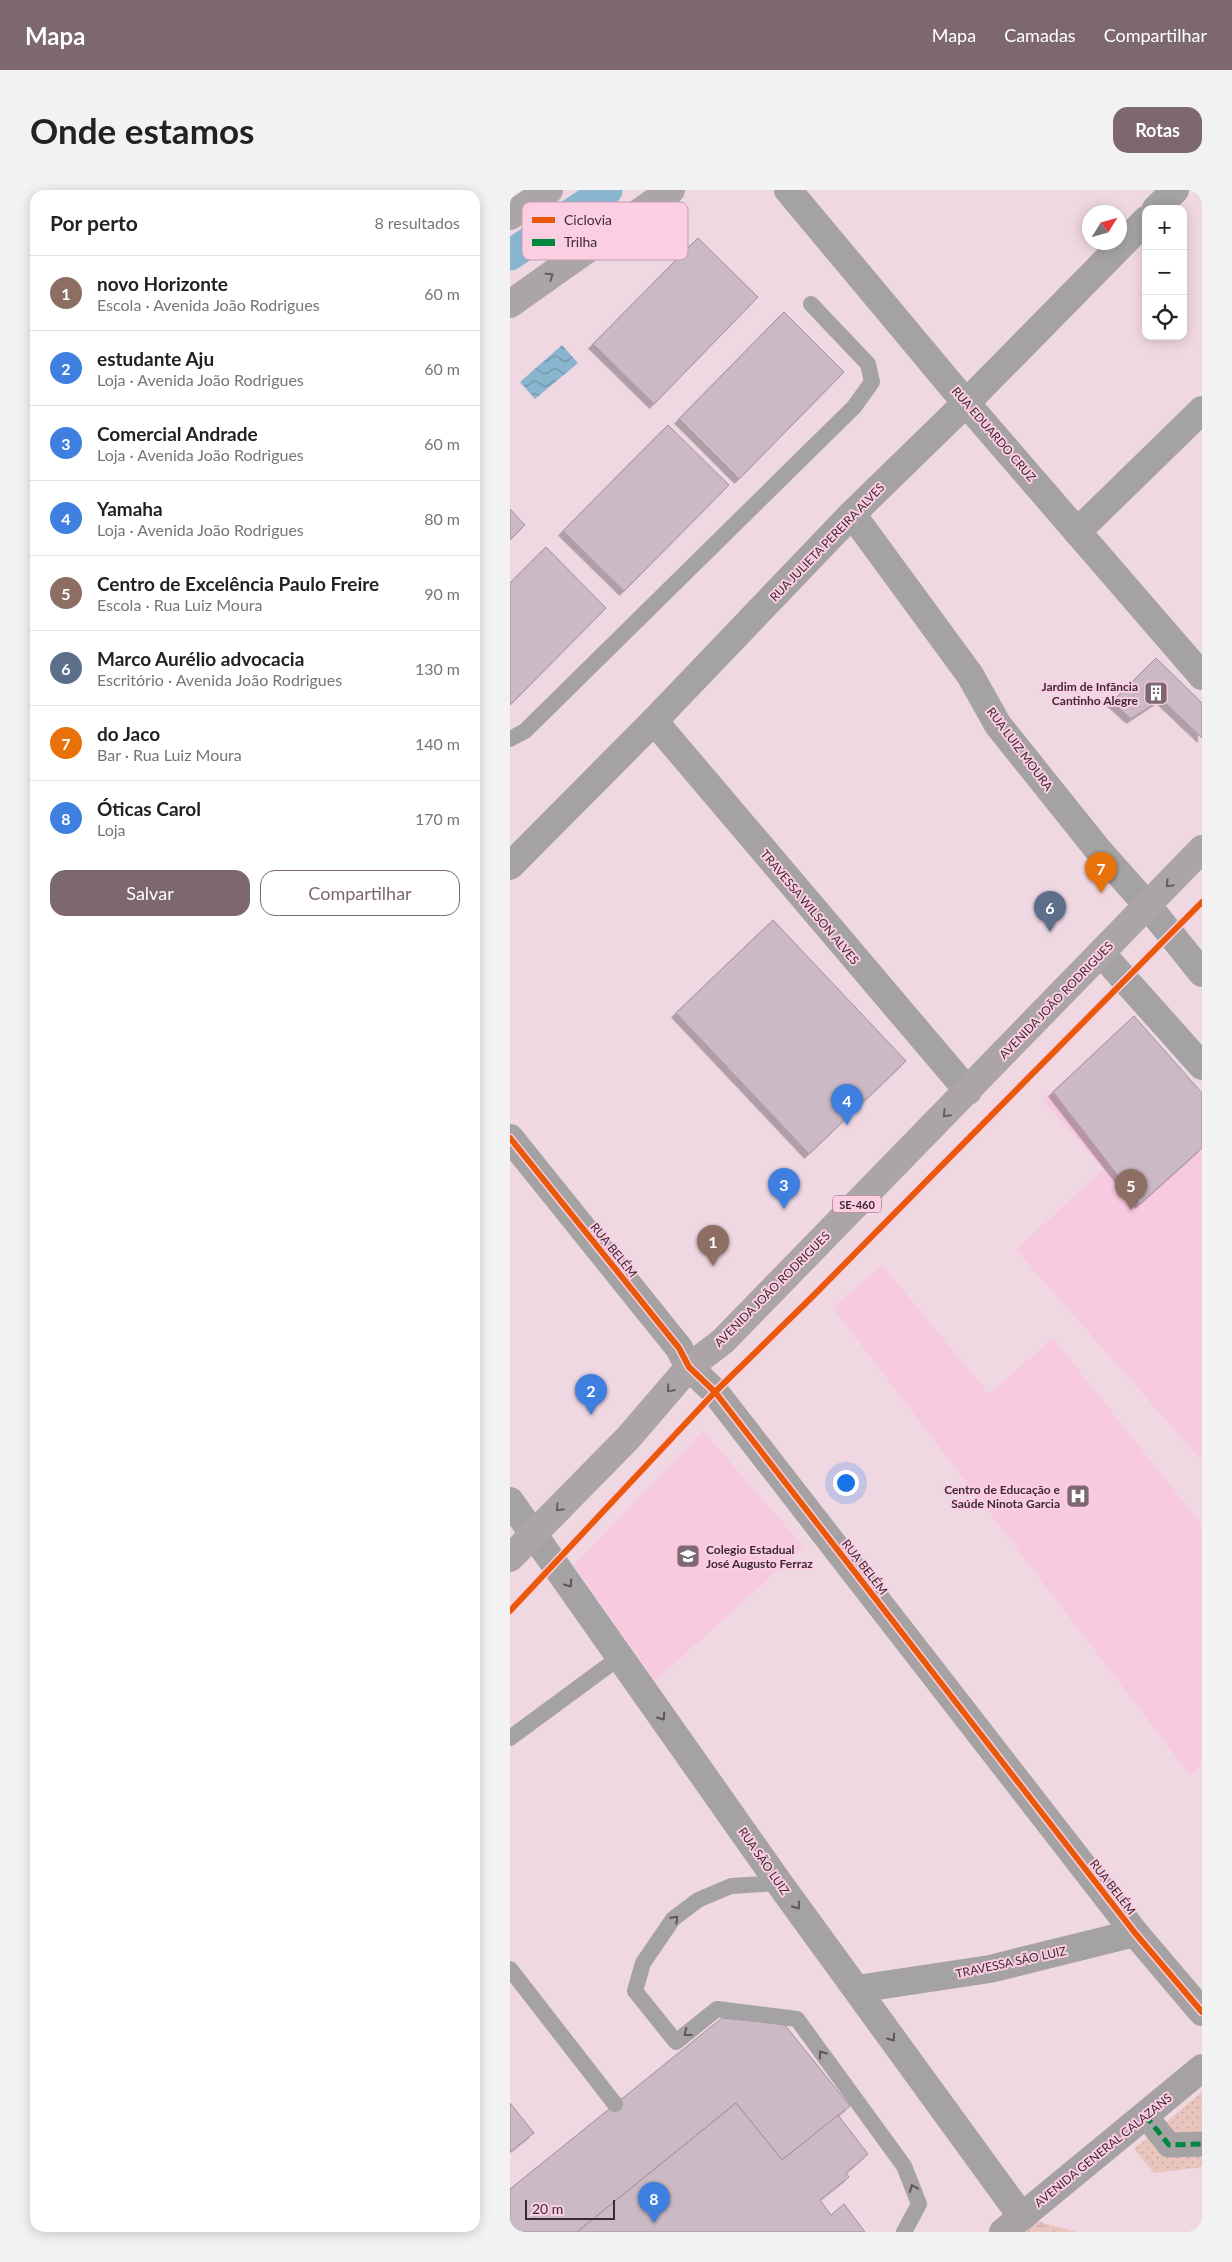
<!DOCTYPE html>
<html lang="pt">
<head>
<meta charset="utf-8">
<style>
	:root { --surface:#fff; --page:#f2f2f2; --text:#222; --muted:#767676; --line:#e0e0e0; --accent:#7d6771 }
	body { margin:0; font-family:Lato,sans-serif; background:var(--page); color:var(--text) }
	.controls { position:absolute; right:15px; top:15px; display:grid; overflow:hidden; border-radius:10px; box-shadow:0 2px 12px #0003 }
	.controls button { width:45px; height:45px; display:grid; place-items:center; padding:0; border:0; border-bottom:1px solid var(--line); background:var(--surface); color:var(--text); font:25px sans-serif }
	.compass { position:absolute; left:572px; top:15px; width:45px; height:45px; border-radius:50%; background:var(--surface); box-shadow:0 2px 12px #0003; rotate:53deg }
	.scale { position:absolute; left:15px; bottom:12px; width:90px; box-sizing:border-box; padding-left:5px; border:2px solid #3f2a34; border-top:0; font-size:14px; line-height:18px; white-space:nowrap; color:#3f2a34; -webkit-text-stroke:4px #fbcee2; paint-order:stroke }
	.you { position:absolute; left:335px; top:1292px; width:18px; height:18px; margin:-12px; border:4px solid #fff; border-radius:50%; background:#1a73e8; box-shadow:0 0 0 8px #1a73e833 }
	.badge { display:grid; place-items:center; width:32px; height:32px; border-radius:50%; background:var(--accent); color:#fff; font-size:16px; font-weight:700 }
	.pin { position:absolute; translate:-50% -41px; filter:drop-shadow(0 1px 2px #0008) }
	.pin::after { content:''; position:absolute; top:26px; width:18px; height:15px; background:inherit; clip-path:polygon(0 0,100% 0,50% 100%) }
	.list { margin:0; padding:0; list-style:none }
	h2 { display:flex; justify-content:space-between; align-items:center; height:65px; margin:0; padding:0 20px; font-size:21px }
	h2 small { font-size:16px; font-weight:400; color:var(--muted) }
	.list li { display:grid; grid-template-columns:32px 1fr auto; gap:15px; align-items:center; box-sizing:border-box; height:75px; padding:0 20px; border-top:1px solid var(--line) }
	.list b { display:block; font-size:19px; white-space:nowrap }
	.list p { margin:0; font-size:16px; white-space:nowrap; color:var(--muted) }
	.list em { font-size:16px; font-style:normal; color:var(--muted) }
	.actions { display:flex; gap:10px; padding:15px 20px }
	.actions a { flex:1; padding:11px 0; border:1px solid var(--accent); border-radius:15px; text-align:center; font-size:18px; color:var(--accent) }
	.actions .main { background:var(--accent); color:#fff }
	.icon { flex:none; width:28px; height:28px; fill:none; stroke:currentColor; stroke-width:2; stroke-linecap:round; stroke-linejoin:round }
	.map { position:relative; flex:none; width:692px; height:2042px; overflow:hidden; border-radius:15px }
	header { display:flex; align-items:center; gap:30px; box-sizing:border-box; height:70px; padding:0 25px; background:var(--accent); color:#fff }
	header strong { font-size:24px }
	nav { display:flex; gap:28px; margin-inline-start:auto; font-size:18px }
	.intro { display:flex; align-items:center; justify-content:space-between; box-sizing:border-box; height:120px; padding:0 30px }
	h1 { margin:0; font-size:35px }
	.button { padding:12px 22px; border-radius:15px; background:var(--accent); color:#fff; font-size:18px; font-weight:700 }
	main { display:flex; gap:30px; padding:0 30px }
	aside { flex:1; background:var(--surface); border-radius:15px; box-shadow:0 2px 12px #0003 }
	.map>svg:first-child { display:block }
	.built { fill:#f8cadf }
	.wetland { fill:url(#wetland-marsh) }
	.park { fill:url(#park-dots) }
	.water { fill:url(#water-waves) }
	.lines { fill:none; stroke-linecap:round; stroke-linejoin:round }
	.canal { stroke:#8ab5cf; stroke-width:31 }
	.building { fill:#cbb9c5; stroke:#a2909c; filter:url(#shadow) }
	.service { stroke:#a5a2a4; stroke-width:16 }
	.pedestrian { stroke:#a5a2a4; stroke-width:25 }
	.minor { stroke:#a5a2a4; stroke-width:28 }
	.secondary { stroke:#a6a1a4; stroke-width:28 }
	.primary { stroke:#aca5a8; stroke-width:28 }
	.quiet { stroke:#00873e; stroke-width:5; stroke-dasharray:10 5; stroke-linecap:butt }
	.cycleway-casing { stroke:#fbcee2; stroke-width:9 }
	.cycleway { stroke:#e8590c; stroke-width:6 }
	.oneway { stroke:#6b5b62 }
	.oneway2 { stroke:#63545b }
	.labels { text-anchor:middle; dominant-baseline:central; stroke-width:4; stroke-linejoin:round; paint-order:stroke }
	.shield { fill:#fbcee2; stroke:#775b68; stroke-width:1 }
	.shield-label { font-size:11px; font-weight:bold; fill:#3f2a34 }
	.street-label { font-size:12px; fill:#3f2a34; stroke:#fbcee2 }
	.poi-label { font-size:12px; font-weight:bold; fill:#3f2a34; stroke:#fbcee2; text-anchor:end }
	.key { fill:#fbcee2; stroke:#c39dae; stroke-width:1 }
	.key-label { font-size:14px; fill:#3f2a34 }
</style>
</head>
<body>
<header>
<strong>Mapa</strong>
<nav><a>Mapa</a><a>Camadas</a><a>Compartilhar</a></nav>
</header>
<div class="intro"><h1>Onde estamos</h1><a class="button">Rotas</a></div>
<main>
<aside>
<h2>Por perto<small>8 resultados</small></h2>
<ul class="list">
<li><span class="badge" style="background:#8d6e63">1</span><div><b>novo Horizonte</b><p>Escola · Avenida João Rodrigues</p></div><em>60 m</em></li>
<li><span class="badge" style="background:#3f7fe0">2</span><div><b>estudante Aju</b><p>Loja · Avenida João Rodrigues</p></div><em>60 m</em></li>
<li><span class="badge" style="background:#3f7fe0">3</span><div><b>Comercial Andrade</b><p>Loja · Avenida João Rodrigues</p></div><em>60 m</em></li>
<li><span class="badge" style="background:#3f7fe0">4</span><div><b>Yamaha</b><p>Loja · Avenida João Rodrigues</p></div><em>80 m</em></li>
<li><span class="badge" style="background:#8d6e63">5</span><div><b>Centro de Excelência Paulo Freire</b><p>Escola · Rua Luiz Moura</p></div><em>90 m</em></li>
<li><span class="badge" style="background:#5c6f8a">6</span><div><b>Marco Aurélio advocacia</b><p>Escritório · Avenida João Rodrigues</p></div><em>130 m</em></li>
<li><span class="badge" style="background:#e8710a">7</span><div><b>do Jaco</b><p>Bar · Rua Luiz Moura</p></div><em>140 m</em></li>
<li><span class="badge" style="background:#3f7fe0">8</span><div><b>Óticas Carol</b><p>Loja</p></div><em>170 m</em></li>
</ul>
<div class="actions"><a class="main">Salvar</a><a>Compartilhar</a></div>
</aside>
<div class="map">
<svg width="692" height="2042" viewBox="0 0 692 2042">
	<defs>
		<pattern id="wetland-marsh" width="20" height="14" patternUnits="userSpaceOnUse" patternTransform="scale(1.25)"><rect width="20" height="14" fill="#e9c5be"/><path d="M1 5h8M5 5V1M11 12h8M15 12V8" fill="none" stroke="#c9a9a4"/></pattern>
		<pattern id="park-dots" width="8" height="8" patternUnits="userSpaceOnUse" patternTransform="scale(1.25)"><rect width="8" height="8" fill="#e9c5be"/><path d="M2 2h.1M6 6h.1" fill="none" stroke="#c9a9a4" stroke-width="1.8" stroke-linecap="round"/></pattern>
		<pattern id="water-waves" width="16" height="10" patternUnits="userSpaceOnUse" patternTransform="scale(1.25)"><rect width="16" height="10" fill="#8ab5cf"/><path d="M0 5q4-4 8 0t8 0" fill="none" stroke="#7293a9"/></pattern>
		<filter id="shadow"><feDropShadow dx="-4.5" dy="4.5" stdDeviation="0" flood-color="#0004"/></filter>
	</defs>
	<rect width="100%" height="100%" fill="#f0d8e3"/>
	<g class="built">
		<path d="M624,826l68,77v368l-186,-211 87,-81 -60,-69z"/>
		<path d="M372,1075l107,129 64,-56 149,187v239l-12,11 -357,-467z"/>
		<path d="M193,1241l101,116 -149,134 -81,-116z"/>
	</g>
	<path class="wetland" d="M512,2027l55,15h-74z"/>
	<path class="park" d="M692,1902v75l-48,6 -20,-24z"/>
	<path class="water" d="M52,155l16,18 -43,36 -15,-17z"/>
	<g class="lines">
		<path class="canal" d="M0,65l97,-65"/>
	</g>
	<g class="building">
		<path d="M188,48l60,59 -104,107 -61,-60z"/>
		<path d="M274,122l60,60 -105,107 -60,-60z"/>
		<path d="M158,235l61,60 -105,106 -61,-60z"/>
		<path d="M0,319l15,16 -15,15z"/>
		<path d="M36,357l60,61 -96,97v-122z"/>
		<path d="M646,468l46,45v35l-41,-39 -30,20 -19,-17z"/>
		<path d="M263,730l133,141 -97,93 -133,-141z"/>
		<path d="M624,826l68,77v55l-62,56 -87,-112z"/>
		<path d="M212,1828l62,6 66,82 -68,54 -46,-57 -159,129h-67v-43z"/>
		<path d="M0,1913l24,30 -24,19z"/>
		<path d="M226,1913l46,57 56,-45 30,39 -22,19 3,4 -29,23 11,15 13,-11 21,28h-288z"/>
	</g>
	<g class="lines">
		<g class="service">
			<path d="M0,549l15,-8 329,-324 18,-25 -4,-18 -57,-60"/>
			<path d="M0,1548l110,-81"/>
			<path d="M269,1693l-48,3 -33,14 -25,19 -30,44 -8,28 41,51 41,-33 80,10 107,147 15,38 -15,28"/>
			<path d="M0,1779l105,135"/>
		</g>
		<path class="pedestrian" d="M635,1925l24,30 33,-1"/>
		<g class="minor">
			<path d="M278,0l178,213 236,273"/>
			<path d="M646,19l19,-19"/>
			<path d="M342,324l118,161 28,50 101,126 49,55 54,67"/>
			<path d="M567,342l125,-122"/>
			<path d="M144,531l314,370"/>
			<path d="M0,676l144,-145 198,-207 114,-111 180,-183"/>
			<path d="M592,764l100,112"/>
			<path d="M0,948l169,210 10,19 26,25 420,541 67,79"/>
			<path d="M0,1311l269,382 243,334"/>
			<path d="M347,1799l133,-20 145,-36"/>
		</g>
		<path class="secondary" d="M493,2042l199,-164"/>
		<g class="primary">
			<path d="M0,26l39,-26"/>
			<path d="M0,114l161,-114"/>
			<path d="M0,1368l118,-120 61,-71 34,-26 479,-492"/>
		</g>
		<path class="quiet" d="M635,1925l24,30 33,-1"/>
		<g class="cycleway-casing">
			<g id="cycleway">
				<path d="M0,948l169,210 10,19 26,25 420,541 67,79"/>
				<path d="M0,1421l205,-219 98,-96 389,-394"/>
			</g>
		</g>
		<use href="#cycleway" class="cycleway"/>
	</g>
	<defs><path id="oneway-chevron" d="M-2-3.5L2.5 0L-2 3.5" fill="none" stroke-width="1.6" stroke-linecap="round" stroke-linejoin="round" transform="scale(1.25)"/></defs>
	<g class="oneway">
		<use href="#oneway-chevron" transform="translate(40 86) rotate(-35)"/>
		<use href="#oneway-chevron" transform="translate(659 694) rotate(133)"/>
		<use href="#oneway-chevron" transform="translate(436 924) rotate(134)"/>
		<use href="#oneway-chevron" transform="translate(160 1199) rotate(131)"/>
		<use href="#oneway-chevron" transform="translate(49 1318) rotate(134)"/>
	</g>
	<g class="oneway2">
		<use href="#oneway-chevron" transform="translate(59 1394) rotate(55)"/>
		<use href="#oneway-chevron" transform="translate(152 1527) rotate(55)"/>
		<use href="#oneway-chevron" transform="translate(287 1716) rotate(54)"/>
		<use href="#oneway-chevron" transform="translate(165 1729) rotate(-45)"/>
		<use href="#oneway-chevron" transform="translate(177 1843) rotate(142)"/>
		<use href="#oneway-chevron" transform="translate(382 1848) rotate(54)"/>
		<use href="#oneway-chevron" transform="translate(312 1864) rotate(-126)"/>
		<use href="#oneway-chevron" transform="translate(403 1998) rotate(-112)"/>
	</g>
	<defs>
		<g id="building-square" transform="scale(1.25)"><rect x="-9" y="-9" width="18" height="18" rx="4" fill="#7d6771" stroke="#fbcee2"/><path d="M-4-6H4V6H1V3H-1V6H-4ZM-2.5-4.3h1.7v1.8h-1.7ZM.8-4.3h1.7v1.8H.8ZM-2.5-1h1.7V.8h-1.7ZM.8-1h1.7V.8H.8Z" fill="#fff"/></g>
		<g id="hospital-square" transform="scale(1.25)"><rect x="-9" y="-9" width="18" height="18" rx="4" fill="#7d6771" stroke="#fbcee2"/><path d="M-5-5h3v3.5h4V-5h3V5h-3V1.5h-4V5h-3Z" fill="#fff"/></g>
		<g id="school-square" transform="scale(1.25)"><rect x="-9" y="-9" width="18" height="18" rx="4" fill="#7d6771" stroke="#fbcee2"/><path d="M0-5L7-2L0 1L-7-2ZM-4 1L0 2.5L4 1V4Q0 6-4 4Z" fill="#fff"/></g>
	</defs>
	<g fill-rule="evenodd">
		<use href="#building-square" x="646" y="503"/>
		<use href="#hospital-square" x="568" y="1306"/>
		<use href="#school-square" x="178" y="1366"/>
	</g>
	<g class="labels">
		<rect class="shield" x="323" y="1005.5" width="48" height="17" rx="4"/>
		<g class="shield-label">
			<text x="347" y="1014">SE-460</text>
		</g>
		<g class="street-label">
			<text transform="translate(484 244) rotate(49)">RUA EDUARDO CRUZ</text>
			<text transform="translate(317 352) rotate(-46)">RUA JULIETA PEREIRA ALVES</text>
			<text transform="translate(510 559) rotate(53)">RUA LUIZ MOURA</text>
			<text transform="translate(300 717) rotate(50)">TRAVESSA WILSON ALVES</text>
			<text transform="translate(546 810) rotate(-46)">AVENIDA JOÃO RODRIGUES</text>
			<text transform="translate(104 1060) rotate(51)">RUA BELÉM</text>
			<text transform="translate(262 1099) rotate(-45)">AVENIDA JOÃO RODRIGUES</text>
			<text transform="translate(355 1377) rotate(52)">RUA BELÉM</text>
			<text transform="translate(254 1671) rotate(55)">RUA SÃO LUIZ</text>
			<text transform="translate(603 1697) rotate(52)">RUA BELÉM</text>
			<text transform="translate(501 1772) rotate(-12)">TRAVESSA SÃO LUIZ</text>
			<text transform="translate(593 1960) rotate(-39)">AVENIDA GENERAL CALAZANS</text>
		</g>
		<g class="poi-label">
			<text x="628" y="496">Jardim de Infãncia<tspan x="628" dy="14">Cantinho Alegre</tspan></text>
			<text x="550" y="1299">Centro de Educação e<tspan x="550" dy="14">Saúde Ninota Garcia</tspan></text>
			<text x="196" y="1359" text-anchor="start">Colegio Estadual<tspan x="196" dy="14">José Augusto Ferraz</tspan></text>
		</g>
	</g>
	<rect x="12" y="12" width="166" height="58" rx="8" class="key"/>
	<rect x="22" y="27" width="23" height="6" fill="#e8590c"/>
	<rect x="22" y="49" width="23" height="7" fill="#00873e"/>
	<g class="key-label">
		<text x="54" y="35">Ciclovia</text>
		<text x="54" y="57">Trilha</text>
	</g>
</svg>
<div class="controls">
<button>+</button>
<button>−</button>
<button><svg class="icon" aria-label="locate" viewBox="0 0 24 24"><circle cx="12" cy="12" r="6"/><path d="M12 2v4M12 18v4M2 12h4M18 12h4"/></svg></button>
</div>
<svg class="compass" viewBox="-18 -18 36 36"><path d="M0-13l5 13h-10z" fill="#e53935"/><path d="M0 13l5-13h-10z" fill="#767676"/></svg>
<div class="scale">20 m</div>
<div class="you"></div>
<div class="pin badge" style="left:203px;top:1076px;background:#8d6e63">1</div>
<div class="pin badge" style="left:81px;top:1225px;background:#3f7fe0">2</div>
<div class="pin badge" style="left:274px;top:1019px;background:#3f7fe0">3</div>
<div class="pin badge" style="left:337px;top:935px;background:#3f7fe0">4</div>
<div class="pin badge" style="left:621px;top:1020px;background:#8d6e63">5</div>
<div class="pin badge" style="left:540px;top:742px;background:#5c6f8a">6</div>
<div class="pin badge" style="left:591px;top:703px;background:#e8710a">7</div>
<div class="pin badge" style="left:144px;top:2033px;background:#3f7fe0">8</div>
</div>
</main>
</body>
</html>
